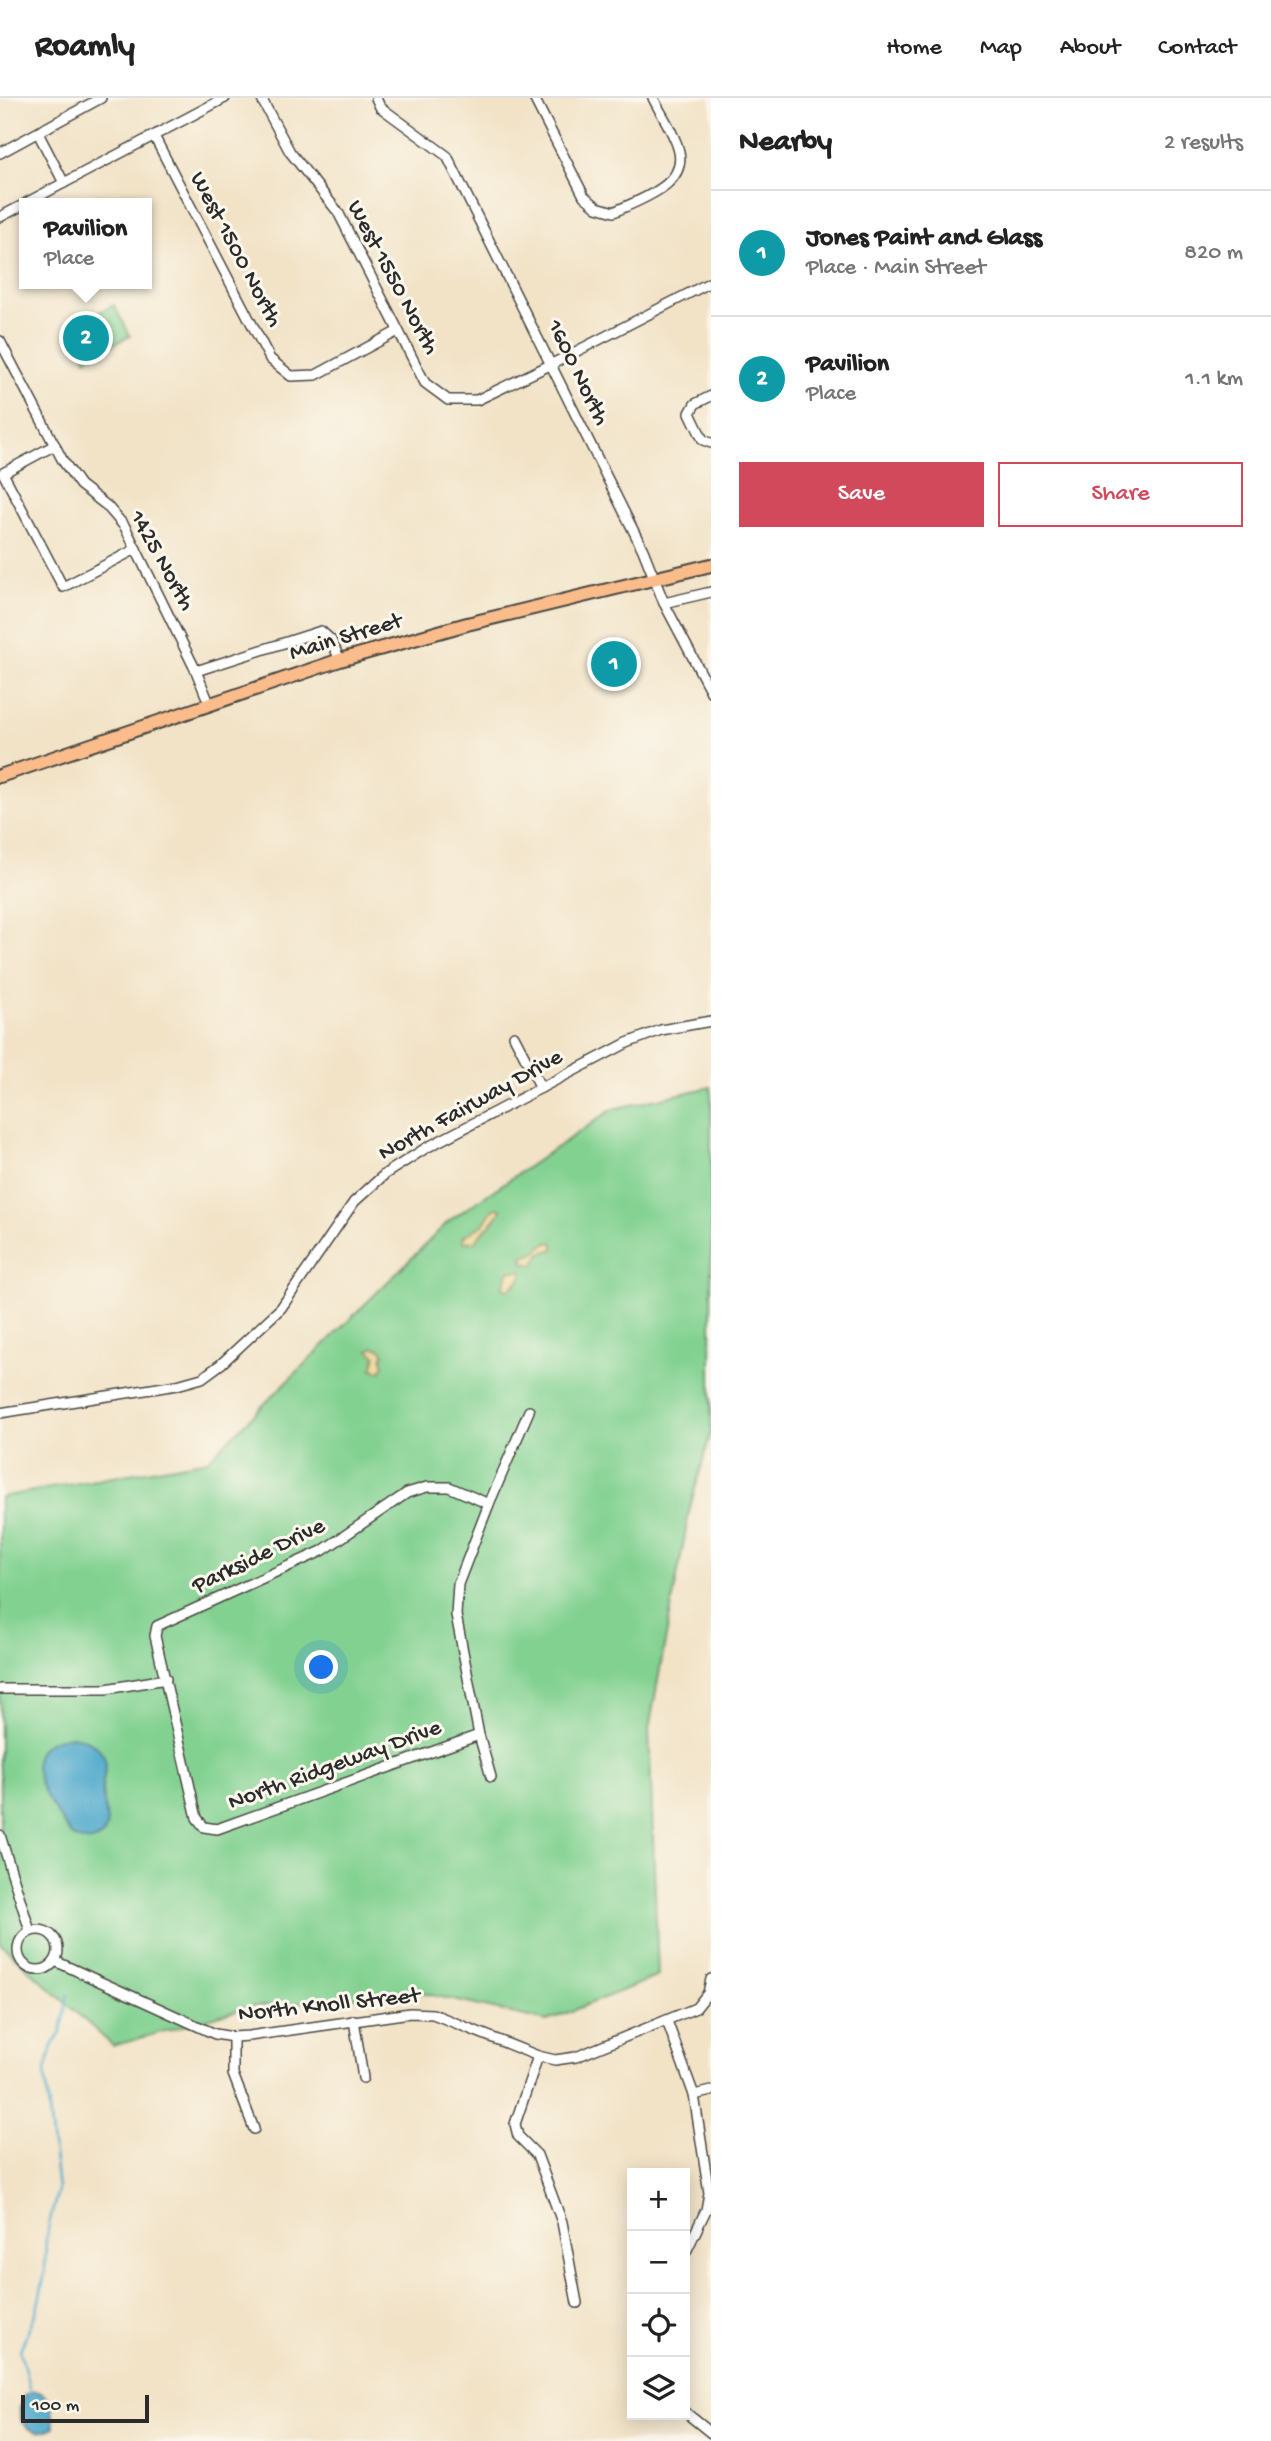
<!DOCTYPE html>
<html lang="en">
<head>
<meta charset="utf-8">
<style>
	:root { --surface:#fff; --page:#f2f2f2; --text:#222; --muted:#767676; --line:#e0e0e0; --accent:#d1495b }
	body { margin:0; font-family:"Gochi Hand",sans-serif; background:var(--page); color:var(--text) }
	.controls { position:absolute; right:21px; bottom:21px; display:grid; overflow:hidden; border-radius:0px; box-shadow:0 4px 18px #0003 }
	.controls button { width:63px; height:63px; display:grid; place-items:center; padding:0; border:0; border-bottom:2px solid var(--line); background:var(--surface); color:var(--text); font:35px sans-serif }
	.scale { position:absolute; left:21px; bottom:18px; width:128px; box-sizing:border-box; padding-left:7px; border:4px solid #2b2b2b; border-top:0; font-size:19px; line-height:24px; white-space:nowrap; color:#2b2b2b; -webkit-text-stroke:5px #fbf7ec; paint-order:stroke }
	.you { position:absolute; left:322px; top:1570px; width:24px; height:24px; margin:-18px; border:5px solid #fff; border-radius:50%; background:#1a73e8; box-shadow:0 0 0 10px #1a73e833 }
	.badge { display:grid; place-items:center; width:46px; height:46px; border-radius:50%; background:var(--accent); color:#fff; font-size:23px; font-weight:700 }
	.pin { position:absolute; translate:-50% -50%; border:4px solid #fff; box-shadow:0 2px 7px #0006 }
	.popup { position:absolute; left:19px; top:100px; width:133px; height:91px; box-sizing:border-box; display:grid; place-content:center; border-radius:0px; background:var(--surface); filter:drop-shadow(0 2px 5px #0005); font-size:23px; white-space:nowrap; color:var(--muted) }
	.popup b { font-size:26px; color:var(--text) }
	.popup::after { content:''; position:absolute; left:50%; top:100%; margin-left:-14px; border:14px solid transparent; border-top-color:var(--surface) }
	.list { margin:0; padding:0; list-style:none }
	h2 { display:flex; justify-content:space-between; align-items:center; height:91px; margin:0; padding:0 28px; font-size:30px }
	h2 small { font-size:23px; font-weight:400; color:var(--muted) }
	.list li { display:grid; grid-template-columns:46px 1fr auto; gap:21px; align-items:center; box-sizing:border-box; height:126px; padding:0 28px; border-top:2px solid var(--line) }
	.list b { display:block; font-size:26px; white-space:nowrap }
	.list p { margin:0; font-size:23px; white-space:nowrap; color:var(--muted) }
	.list em { font-size:23px; font-style:normal; color:var(--muted) }
	.actions { display:flex; gap:14px; padding:21px 28px }
	.actions a { flex:1; padding:16px 0; border:2px solid var(--accent); border-radius:0px; text-align:center; font-size:24px; color:var(--accent) }
	.actions .main { background:var(--accent); color:#fff }
	.icon { flex:none; width:38px; height:38px; fill:none; stroke:currentColor; stroke-width:2; stroke-linecap:round; stroke-linejoin:round }
	.map { position:relative; flex:none; width:711px; height:2343px; overflow:hidden }
	header { display:flex; align-items:center; gap:42px; box-sizing:border-box; height:98px; padding:0 35px; background:var(--surface); border-bottom:2px solid var(--line) }
	header strong { font-size:33px }
	nav { display:flex; gap:38px; margin-inline-start:auto; font-size:24px }
	main { display:flex }
	aside { flex:1; background:var(--surface) }
	.map>svg:first-child { display:block }
	.green { fill:#82d191; stroke:#567e5e; stroke-width:2 }
	.sand { fill:#eeda9e; stroke:#8c8264; stroke-width:2 }
	.water { fill:#4ea9cc; stroke:#3c6a7c; stroke-width:2 }
	.lines { fill:none; stroke-linecap:round; stroke-linejoin:round }
	.stream { stroke:#4ea9cc; stroke-width:2.5 }
	.minor-casing { stroke:#494742; stroke-width:12 }
	.major-casing { stroke:#494742; stroke-width:16 }
	.minor { stroke:#fff; stroke-width:9 }
	.major { stroke:#fabc8b; stroke-width:12 }
	.labels { text-anchor:middle; dominant-baseline:central; stroke-width:6; stroke-linejoin:round; paint-order:stroke }
	.street-label { font-size:24px; fill:#2b2b2b; stroke:#fbf7ec }
</style>
</head>
<body>
<header>
<strong>Roamly</strong>
<nav><a>Home</a><a>Map</a><a>About</a><a>Contact</a></nav>
</header>
<main>
<div class="map">
<svg width="711" height="2343" viewBox="0 0 711 2343">
	<rect width="100%" height="100%" fill="#fbf7ec"/>
	<filter id="ink" filterUnits="userSpaceOnUse"><feTurbulence type="fractalNoise" baseFrequency=".0143" numOctaves="2"/><feDisplacementMap in="SourceGraphic" scale="14" xChannelSelector="R" yChannelSelector="G"/><feConvolveMatrix kernelMatrix="1 2 1 2 8 2 1 2 1" color-interpolation-filters="sRGB"/></filter>
	<filter id="wash" filterUnits="userSpaceOnUse"><feTurbulence type="fractalNoise" baseFrequency=".00686" numOctaves="4" result="noise"/><feDisplacementMap in="SourceGraphic" scale="28" xChannelSelector="R" yChannelSelector="G"/><feGaussianBlur stdDeviation="1.57" result="paint"/><feColorMatrix in="noise" values="0 0 0 0 0 0 0 0 0 0 0 0 0 0 0 0 0 1.4 0 .05"/><feComposite in="paint" operator="in"/></filter>
	<g filter="url(#wash)">
		<rect width="100%" height="100%" fill="#f2e3c7"/>
		<g class="green">
			<path d="M114,207l16,31 -44,23 -16,-32z"/>
			<path d="M711,989v345l-21,75 -41,222 9,247 -111,45 -129,-29 -169,15 -136,39 -113,-103v-446l208,-37 242,-240 163,-111z"/>
		</g>
		<g class="sand">
			<path d="M498,1110l3,2c-4,13 -20,19 -25,31l-13,1 1,-6 19,-11 9,-15z"/>
			<path d="M550,1144l4,1v6l-13,4 -7,12 -10,-2 -1,-6 15,-6 4,-5z"/>
			<path d="M509,1173h13c1,10 -8,14 -15,19l-4,-3z"/>
			<path d="M373,1249l9,2 2,4 -2,5 2,8 -4,5 -8,-2 4,-13 -7,-6z"/>
		</g>
		<g class="water">
			<path d="M73,1638c18,4 37,15 32,36 -1,6 -3,10 -3,16 0,16 16,47 -10,53 -8,1 -15,-2 -21,-6 -21,-32 -68,-92 2,-99z"/>
			<path d="M34,2293c18,1 19,21 20,36 -23,14 -45,-7 -29,-32z"/>
		</g>
		<g class="lines">
			<path class="stream" d="M31,2298l-11,-46 17,-40 8,-38 1,-36 12,-46 -13,-115 7,-29 9,-13 7,-38"/>
		</g>
	</g>
	<g filter="url(#ink)">
		<g class="lines">
			<g class="minor-casing">
				<g id="minor">
					<path d="M261,0l29,54 48,60 87,171 23,17h29l75,-36 159,-82"/>
					<path d="M376,0l4,9 67,49 196,394 21,53 47,89"/>
					<path d="M534,0l50,98 13,11 17,5c26,-13 76,-27 64,-64 -5,-17 -17,-34 -25,-50"/>
					<path d="M38,35l26,50"/>
					<path d="M154,38l116,223 21,17 25,-1 82,-44"/>
					<path d="M0,55l101,-55"/>
					<path d="M26,105l199,-105"/>
					<path d="M0,119l25,-13"/>
					<path d="M0,243l63,120 17,24 27,21 18,21 71,144 13,32"/>
					<path d="M711,298l-16,8 -5,9 13,27 8,3"/>
					<path d="M55,347l-52,28 60,114 73,-38"/>
					<path d="M664,505l47,-11"/>
					<path d="M196,573l125,-40 10,9 9,20"/>
					<path d="M514,938l27,52"/>
					<path d="M0,1315l177,-28 25,-7 19,-14 60,-56 73,-106 31,-28 41,-26 201,-105 34,-13 50,-9"/>
					<path d="M0,1591h106l60,-10"/>
					<path d="M479,1637l-262,94 -13,-2 -7,-9 -42,-182 2,-10 165,-75 85,-58 20,-6h22l40,17"/>
					<path d="M491,1679l-12,-42 -23,-120 2,-31 31,-80 40,-93"/>
					<path d="M0,1737l30,96"/>
					<circle cx="38" cy="1852" r="20"/>
					<path d="M55,1863l160,73 18,3 16,-1 161,-23 23,1 105,42 17,4 21,-3 120,-49 12,-15 3,-14"/>
					<path d="M354,1922l9,58"/>
					<path d="M667,1923l27,74 15,98 -3,17 -21,44"/>
					<path d="M233,1939v37l21,55"/>
					<path d="M538,1958l-23,68 3,12 19,19 25,67 15,81"/>
					<path d="M694,1997l17,-4"/>
					<path d="M685,2314l26,21"/>
				</g>
			</g>
			<g class="major-casing">
				<path id="major" d="M0,678l340,-116 127,-36 244,-59"/>
			</g>
			<use href="#minor" class="minor"/>
			<use href="#major" class="major"/>
		</g>
	</g>
	<g class="labels">
		<g class="street-label">
			<text transform="translate(235 152) rotate(62)">West 1500 North</text>
			<text transform="translate(392 180) rotate(62)">West 1550 North</text>
			<text transform="translate(577 275) rotate(64)">1600 North</text>
			<text transform="translate(161 463) rotate(61)">1425 North</text>
			<text transform="translate(346 540) rotate(-17)">Main Street</text>
			<text transform="translate(471 1008) rotate(-29)">North Fairway Drive</text>
			<text transform="translate(259 1459) rotate(-26)">Parkside Drive</text>
			<text transform="translate(335 1668) rotate(-20)">North Ridgeway Drive</text>
			<text transform="translate(329 1908) rotate(-6)">North Knoll Street</text>
		</g>
	</g>
</svg>
<div class="controls">
<button>+</button>
<button>−</button>
<button><svg class="icon" aria-label="locate" viewBox="0 0 24 24"><circle cx="12" cy="12" r="6"/><path d="M12 2v4M12 18v4M2 12h4M18 12h4"/></svg></button>
<button><svg class="icon" aria-label="layers" viewBox="0 0 24 24"><path d="M12 4l9 5-9 5-9-5zM3 14l9 5 9-5"/></svg></button>
</div>
<div class="scale">100 m</div>
<div class="you"></div>
<div class="pin badge" style="left:614px;top:566px;background:#0f9aa8">1</div>
<div class="pin badge" style="left:86px;top:240px;background:#0f9aa8">2</div>
<div class="popup"><b>Pavilion</b>Place</div>
</div>
<aside>
<h2>Nearby<small>2 results</small></h2>
<ul class="list">
<li><span class="badge" style="background:#0f9aa8">1</span><div><b>Jones Paint and Glass</b><p>Place · Main Street</p></div><em>820 m</em></li>
<li><span class="badge" style="background:#0f9aa8">2</span><div><b>Pavilion</b><p>Place</p></div><em>1.1 km</em></li>
</ul>
<div class="actions"><a class="main">Save</a><a>Share</a></div>
</aside>
</main>
</body>
</html>
